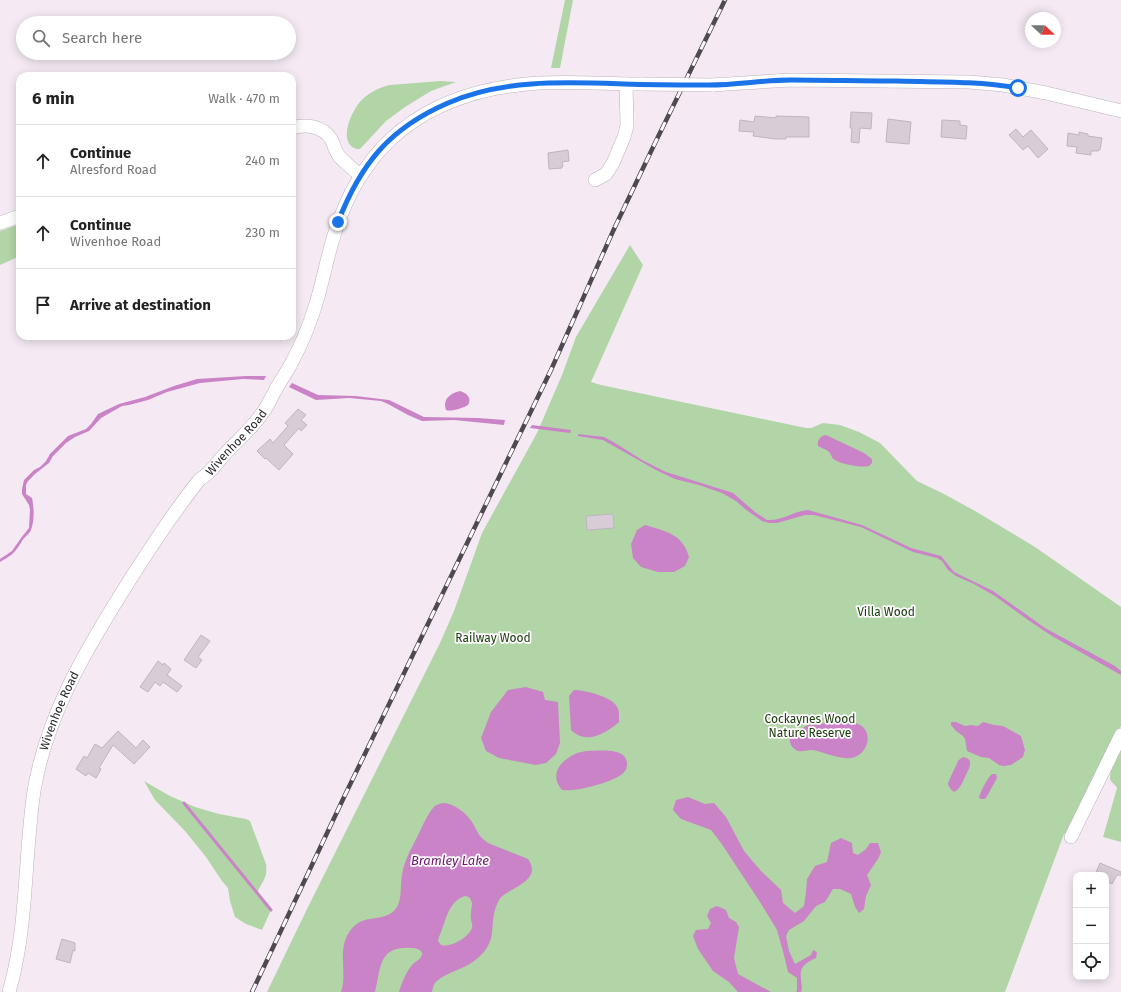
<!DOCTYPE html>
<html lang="en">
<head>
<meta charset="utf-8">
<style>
	:root { --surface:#fff; --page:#f2f2f2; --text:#222; --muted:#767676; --line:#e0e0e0 }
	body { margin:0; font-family:"Fira Sans",sans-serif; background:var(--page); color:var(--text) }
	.controls { position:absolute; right:12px; bottom:12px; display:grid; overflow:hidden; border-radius:8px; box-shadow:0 2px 10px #0003 }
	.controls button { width:36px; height:36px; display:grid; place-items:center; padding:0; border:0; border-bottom:1px solid var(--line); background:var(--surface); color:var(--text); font:20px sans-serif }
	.compass { position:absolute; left:1025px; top:12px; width:36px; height:36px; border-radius:50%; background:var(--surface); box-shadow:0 2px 10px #0003; rotate:112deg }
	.stop { position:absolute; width:12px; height:12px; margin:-9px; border:3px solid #1a73e8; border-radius:50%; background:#fff }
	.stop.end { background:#1a73e8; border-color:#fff; box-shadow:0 1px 4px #0008 }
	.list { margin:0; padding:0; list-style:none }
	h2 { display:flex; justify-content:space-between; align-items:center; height:52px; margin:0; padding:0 16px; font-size:17px }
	h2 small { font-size:13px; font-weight:400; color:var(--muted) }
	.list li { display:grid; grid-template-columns:26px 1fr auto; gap:12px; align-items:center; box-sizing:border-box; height:72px; padding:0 16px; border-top:1px solid var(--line) }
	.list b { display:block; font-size:15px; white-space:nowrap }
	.list p { margin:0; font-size:13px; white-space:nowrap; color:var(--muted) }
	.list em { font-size:13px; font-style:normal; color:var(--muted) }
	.icon { flex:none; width:22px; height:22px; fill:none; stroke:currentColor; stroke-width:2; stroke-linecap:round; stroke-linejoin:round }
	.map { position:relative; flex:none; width:1121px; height:992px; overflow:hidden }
	.search { position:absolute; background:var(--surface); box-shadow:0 2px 10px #0003; left:16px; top:16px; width:280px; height:44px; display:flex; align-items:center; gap:10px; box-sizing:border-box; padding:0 14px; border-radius:22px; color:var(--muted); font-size:15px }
	.panel { position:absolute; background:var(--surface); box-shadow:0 2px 10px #0003; left:16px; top:72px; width:280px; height:268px; border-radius:12px }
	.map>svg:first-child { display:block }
	.green { fill:#b1d5a7 }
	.water { fill:#c983c6; fill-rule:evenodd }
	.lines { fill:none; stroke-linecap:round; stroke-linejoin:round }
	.stream { stroke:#c983c6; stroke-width:3 }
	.building { fill:#d8cdd7; stroke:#c0b5bf }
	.minor-casing { stroke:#bcb1bb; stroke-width:14 }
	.minor { stroke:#fff; stroke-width:13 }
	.rail-casing { stroke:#4f4a4f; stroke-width:4.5 }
	.rail { stroke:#fefafe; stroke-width:3; stroke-dasharray:9; stroke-linecap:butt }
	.minor-bridge-casing { stroke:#bcb1bb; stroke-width:14; stroke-linecap:butt }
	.minor-bridge { stroke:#fff; stroke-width:13 }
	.route { stroke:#1a73e8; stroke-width:5 }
	.labels { text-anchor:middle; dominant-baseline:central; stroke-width:3.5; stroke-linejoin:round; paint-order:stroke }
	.street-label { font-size:12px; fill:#2c282c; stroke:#fefafe }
	.park-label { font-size:12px; fill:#1a410d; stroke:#fefafe }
	.water-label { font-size:13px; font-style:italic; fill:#6b176b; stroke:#fefafe }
</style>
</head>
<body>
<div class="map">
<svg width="1121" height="992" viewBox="0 0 1121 992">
	<rect width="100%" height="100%" fill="#f5eaf4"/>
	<g class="green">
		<path d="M565,0h8l-13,68h-9z"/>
		<path d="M440,81l16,1 -25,9 -26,16 -19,14 -26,28c-2,0 -4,0 -6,-1 -15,-8 -3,-35 5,-45 7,-9 20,-16 31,-18z"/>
		<path d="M20,224v32l-20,9v-34z"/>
		<path d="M630,245l13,20 -52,117 10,3 205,43h5l12,-5 17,2 19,7 21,11 37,38 27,13 31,17 60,36 86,60v119l-54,106 -3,2 -59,158h-738l40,-83 133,-266 14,-32 28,-78 55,-100 25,-58 14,-38z"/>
		<path d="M1121,743v99l-18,-5 14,-49c-2,-4 -7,-6 -7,-10 0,-11 7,-25 11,-35z"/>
		<path d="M144,781l26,15 25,11 24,7 27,5 4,2 16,43c2,14 -4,17 -9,29l14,17 -9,20 -16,-6 -11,-7 -5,-16 -2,-13 -6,-7 -16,-24 -21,-26 -30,-31z"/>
	</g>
	<g class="water">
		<path d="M246,376h20l-2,4 -21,-1 -43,4 -33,9 -19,8 -19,5 -7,1 -21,12 -12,13 -14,6 -9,6 -13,13 -4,7 -14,11 -7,7 -2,4v9l6,4c2,10 3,24 -2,34 -2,3 -6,5 -8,9 -7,12 -10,14 -22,21v-3l12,-8 9,-13 8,-10 1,-18 -1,-5 -7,-11v-5l2,-9 10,-10 6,-3 6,-6 4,-7 18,-18 18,-7 5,-5 7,-10 21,-10 26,-7 29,-11 23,-7z"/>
		<path d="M292,383l26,12 38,1 33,4 35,17 54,1 27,2 -1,5 -50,-5 -32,1 -14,-6 -20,-11 -7,-3 -32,-3 -33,2 -27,-13z"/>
		<path d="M460,391c7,2 12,7 8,14 -5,3 -17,7 -22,5 -4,-11 5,-17 14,-19z"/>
		<path d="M532,425l39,5 -1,3 -40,-5z"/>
		<path d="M578,434l26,3 11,6 27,17 24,12 67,21 22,19 12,8c15,1 27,-9 41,-10l54,15 49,23 30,8 13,16 39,19 52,37 70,38 6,5v4l-69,-39 -24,-16 -33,-24 -21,-12 -18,-8 -8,-6 -6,-9 -5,-3 -24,-6 -52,-25 -47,-12h-9l-28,8h-8l-7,-2 -17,-12 -9,-8 -14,-8 -23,-8 -24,-6 -19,-9 -53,-30 -25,-4z"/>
		<path d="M826,435l38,18 8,6v4l-3,3c-8,2 -28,-2 -34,-6 -4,-2 -3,-5 -6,-8 -3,-3 -8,-4 -11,-6 -1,-6 2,-10 8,-11z"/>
		<path d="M645,525c20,6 38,9 44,32l-4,9 -11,6h-16l-17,-5 -8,-9 -2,-14 6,-14z"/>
		<path d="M526,687l17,5 2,8 13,2 2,41 -4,11 -10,9 -10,2 -37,-7 -13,-7 -5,-13 10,-26 17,-22z"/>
		<path d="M574,690c10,0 34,6 41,14 5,5 4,11 4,18 -14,12 -33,23 -48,8l-2,-34z"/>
		<path d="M836,721c8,0 20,0 27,6 9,9 4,24 -6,29 -13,7 -33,-5 -46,-6 -5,0 -11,3 -15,0 -5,-3 -7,-8 -6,-13l3,-4 15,-8h11l7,-3z"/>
		<path d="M951,722h5l9,4 6,-1 7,1 5,-4 11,3 9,1 18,10 4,14 -2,7 -12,8 -7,1 -5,-1 -10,-7 -8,-1 -14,-6 -2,-12 -2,-3 -7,-5 -5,-6z"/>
		<path d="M587,751c12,0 40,-4 40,13 0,5 -2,8 -6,11 -12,8 -45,17 -59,15 -13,-15 -2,-29 13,-36 3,-2 8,-2 12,-3z"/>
		<path d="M963,757c13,2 5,13 2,20 -3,6 -4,11 -11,15 -3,-2 -5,-5 -6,-8 0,-2 9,-20 10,-23 2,-2 2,-2 5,-4z"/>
		<path d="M992,774h4l1,4 -11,20 -2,1h-3l-2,-1c1,-6 9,-21 13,-24z"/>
		<path d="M688,797l17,7 9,-1 12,14 18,34 17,20 20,19 2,13 12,10 9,-7 2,-14 1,-13 8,-13 12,-4 4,-19 10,-5 11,5 1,10 5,2 8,-6 4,-6h8l3,9 -3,7 -11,16 4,10 -5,11 -2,13 -5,4 -4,-6 -4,-13 -11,-5h-7l-8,13 -9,4 -12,15 -15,9 -3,6 3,15 6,13 16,-9 2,-5 4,2 -1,6c-11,5 -17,9 -15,21 0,5 2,9 0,13h-5l1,-2v-12l-9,-6 -4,-17 -7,-25 -17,-28 -39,-59 -10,-13 -30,-11 -8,-9 3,-10z"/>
		<path d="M443,803c11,0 23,10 29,19 2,3 3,6 5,9 2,5 6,8 11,12l40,16c16,23 -22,29 -29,41 -6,10 -6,23 -7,33 -1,9 -6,18 -13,24 -12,12 -31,14 -42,24 -4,3 -4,7 -5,11h-33c3,-10 7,-20 14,-28 3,-3 10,-6 9,-11 -1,-4 -7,-5 -11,-5 -33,-2 -30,20 -36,44h-34c6,-17 -2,-38 5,-54 3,-7 8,-13 14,-16 11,-6 31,-1 38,-17 4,-9 2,-20 4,-30 2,-15 11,-29 17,-42 4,-8 8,-18 14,-25 2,-3 6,-4 10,-5zM465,896l4,1c2,3 2,3 3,6 0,5 -2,10 -1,16 0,3 2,5 1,9 -3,9 -21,20 -31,17l-3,-4 1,-4c7,-15 8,-35 26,-41z"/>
		<path d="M717,906l9,4 3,8 7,4 3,5 -5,31 4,16 33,18h-33l-9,-10 -16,-11 -15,-22 -5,-13 3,-6 12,-1 3,-6 -4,-7 3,-7z"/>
	</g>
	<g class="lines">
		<path class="stream" d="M184,803l87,107"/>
	</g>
	<g class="building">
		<path d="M851,112l21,1 -1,16 -11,-1 -1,15 -8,-1 1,-14h-2z"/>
		<path d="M755,116l21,2v-2l33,1v20h-23v2h-10l-23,-3 1,-4 -15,-1 1,-11 14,2z"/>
		<path d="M888,119l23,3 -2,22 -23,-2z"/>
		<path d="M942,120l18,1v4l7,1 -1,13 -25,-2z"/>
		<path d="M1016,129l7,8 8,-7 17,19 -10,9 -10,-12 -5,4 -14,-15z"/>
		<path d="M1079,132l9,2v2l14,2 -2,12h-1l-1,1h-7v4l-15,-2 1,-6 -10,-1 1,-13 11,2z"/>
		<path d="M568,150l1,11 -7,1 1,4h-1v2l-13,1 -1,-16z"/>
		<path d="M298,409l8,6 -5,5 6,5 -6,6 -2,-3 -15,17 9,9 -14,16 -13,-12 -1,1 -8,-8 13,-12 3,4 15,-17 -3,-3z"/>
		<path d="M613,514l1,14 -27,2 -1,-14z"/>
		<path d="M201,635l9,6 -12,16 4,3 -6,8 -12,-8z"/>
		<path d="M158,661l5,4 1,-2 7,6 -4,6 15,11 -5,6 -14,-10 -3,4 -5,-4 -7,10 -8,-5z"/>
		<path d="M118,731l18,17 7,-8 7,7 -16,17 -21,-19 -14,23 2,1 -5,9 -8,-5 -2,3 -10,-7 8,-13 3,2 8,-14 7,4z"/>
		<path d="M1100,863l21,9v3h-4l-5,9 -6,-3v-6h-11z"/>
		<path d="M62,939l13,4v8l-2,-1 -3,13 -14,-4z"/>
	</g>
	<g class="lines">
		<g class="minor-casing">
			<g id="minor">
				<path d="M712,85l78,-5 179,2 34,3 43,8 75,18"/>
				<path d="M292,128c14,-4 31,-2 39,11 3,5 4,12 8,17 6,7 14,13 21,19"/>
				<path d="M595,180l11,-6 7,-11 11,-26 3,-11 -1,-42"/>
				<path d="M0,223l20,-7"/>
				<path d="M1071,837l50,-102"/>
				<path id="s1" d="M9,992c19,-65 15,-134 25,-201 12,-73 49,-136 87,-197 25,-40 50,-79 79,-115 10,-5 16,-15 23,-23 15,-16 33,-31 44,-50 3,-5 5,-10 8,-15 5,-10 12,-19 17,-29 9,-17 17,-36 23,-55 9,-28 13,-58 24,-86 33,-93 106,-132 200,-138 34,-2 69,1 103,1"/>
			</g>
		</g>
		<use href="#minor" class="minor"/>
		<g class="rail-casing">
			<path id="rail" d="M252,992l93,-197 206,-425 63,-141 42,-88 69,-141"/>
		</g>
		<use href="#rail" class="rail"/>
		<g class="minor-bridge-casing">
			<path id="minor-bridge" d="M642,84l70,1"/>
		</g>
		<use href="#minor-bridge" class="minor-bridge"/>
	</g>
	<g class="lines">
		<path class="route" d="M338,222c23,-59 52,-94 110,-119 55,-24 117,-21 176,-19 28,1 57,1 85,1 28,0 55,-5 82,-5 35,0 70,1 104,1 41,1 82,0 123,7"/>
	</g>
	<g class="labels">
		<g class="street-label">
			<text stroke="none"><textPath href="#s1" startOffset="611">Wivenhoe Road</textPath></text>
			<text stroke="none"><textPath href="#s1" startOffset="287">Wivenhoe Road</textPath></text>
		</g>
		<g class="park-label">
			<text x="886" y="612">Villa Wood</text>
			<text x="493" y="638">Railway Wood</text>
			<text x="810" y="719">Cockaynes Wood<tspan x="810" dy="14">Nature Reserve</tspan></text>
		</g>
		<g class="water-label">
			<text x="450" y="860">Bramley Lake</text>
		</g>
	</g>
</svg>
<div class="controls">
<button>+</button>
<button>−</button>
<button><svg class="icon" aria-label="locate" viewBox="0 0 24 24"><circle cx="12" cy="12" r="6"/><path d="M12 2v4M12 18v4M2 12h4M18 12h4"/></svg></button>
</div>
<svg class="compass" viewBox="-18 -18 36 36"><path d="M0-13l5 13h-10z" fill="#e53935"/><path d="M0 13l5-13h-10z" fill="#767676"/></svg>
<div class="stop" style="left:1018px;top:88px"></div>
<div class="stop end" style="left:338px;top:222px"></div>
<div class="search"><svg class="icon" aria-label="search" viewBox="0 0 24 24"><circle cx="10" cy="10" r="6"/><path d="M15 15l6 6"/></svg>Search here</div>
<section class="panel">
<h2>6 min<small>Walk · 470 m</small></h2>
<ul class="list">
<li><svg class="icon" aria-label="ahead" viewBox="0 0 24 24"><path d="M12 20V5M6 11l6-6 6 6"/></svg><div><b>Continue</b><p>Alresford Road</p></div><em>240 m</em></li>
<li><svg class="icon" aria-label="ahead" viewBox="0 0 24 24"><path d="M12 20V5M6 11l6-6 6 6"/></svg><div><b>Continue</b><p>Wivenhoe Road</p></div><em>230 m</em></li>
<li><svg class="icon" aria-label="arrive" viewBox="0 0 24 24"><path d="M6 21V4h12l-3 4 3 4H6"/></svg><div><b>Arrive at destination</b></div></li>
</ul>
</section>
</div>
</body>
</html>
